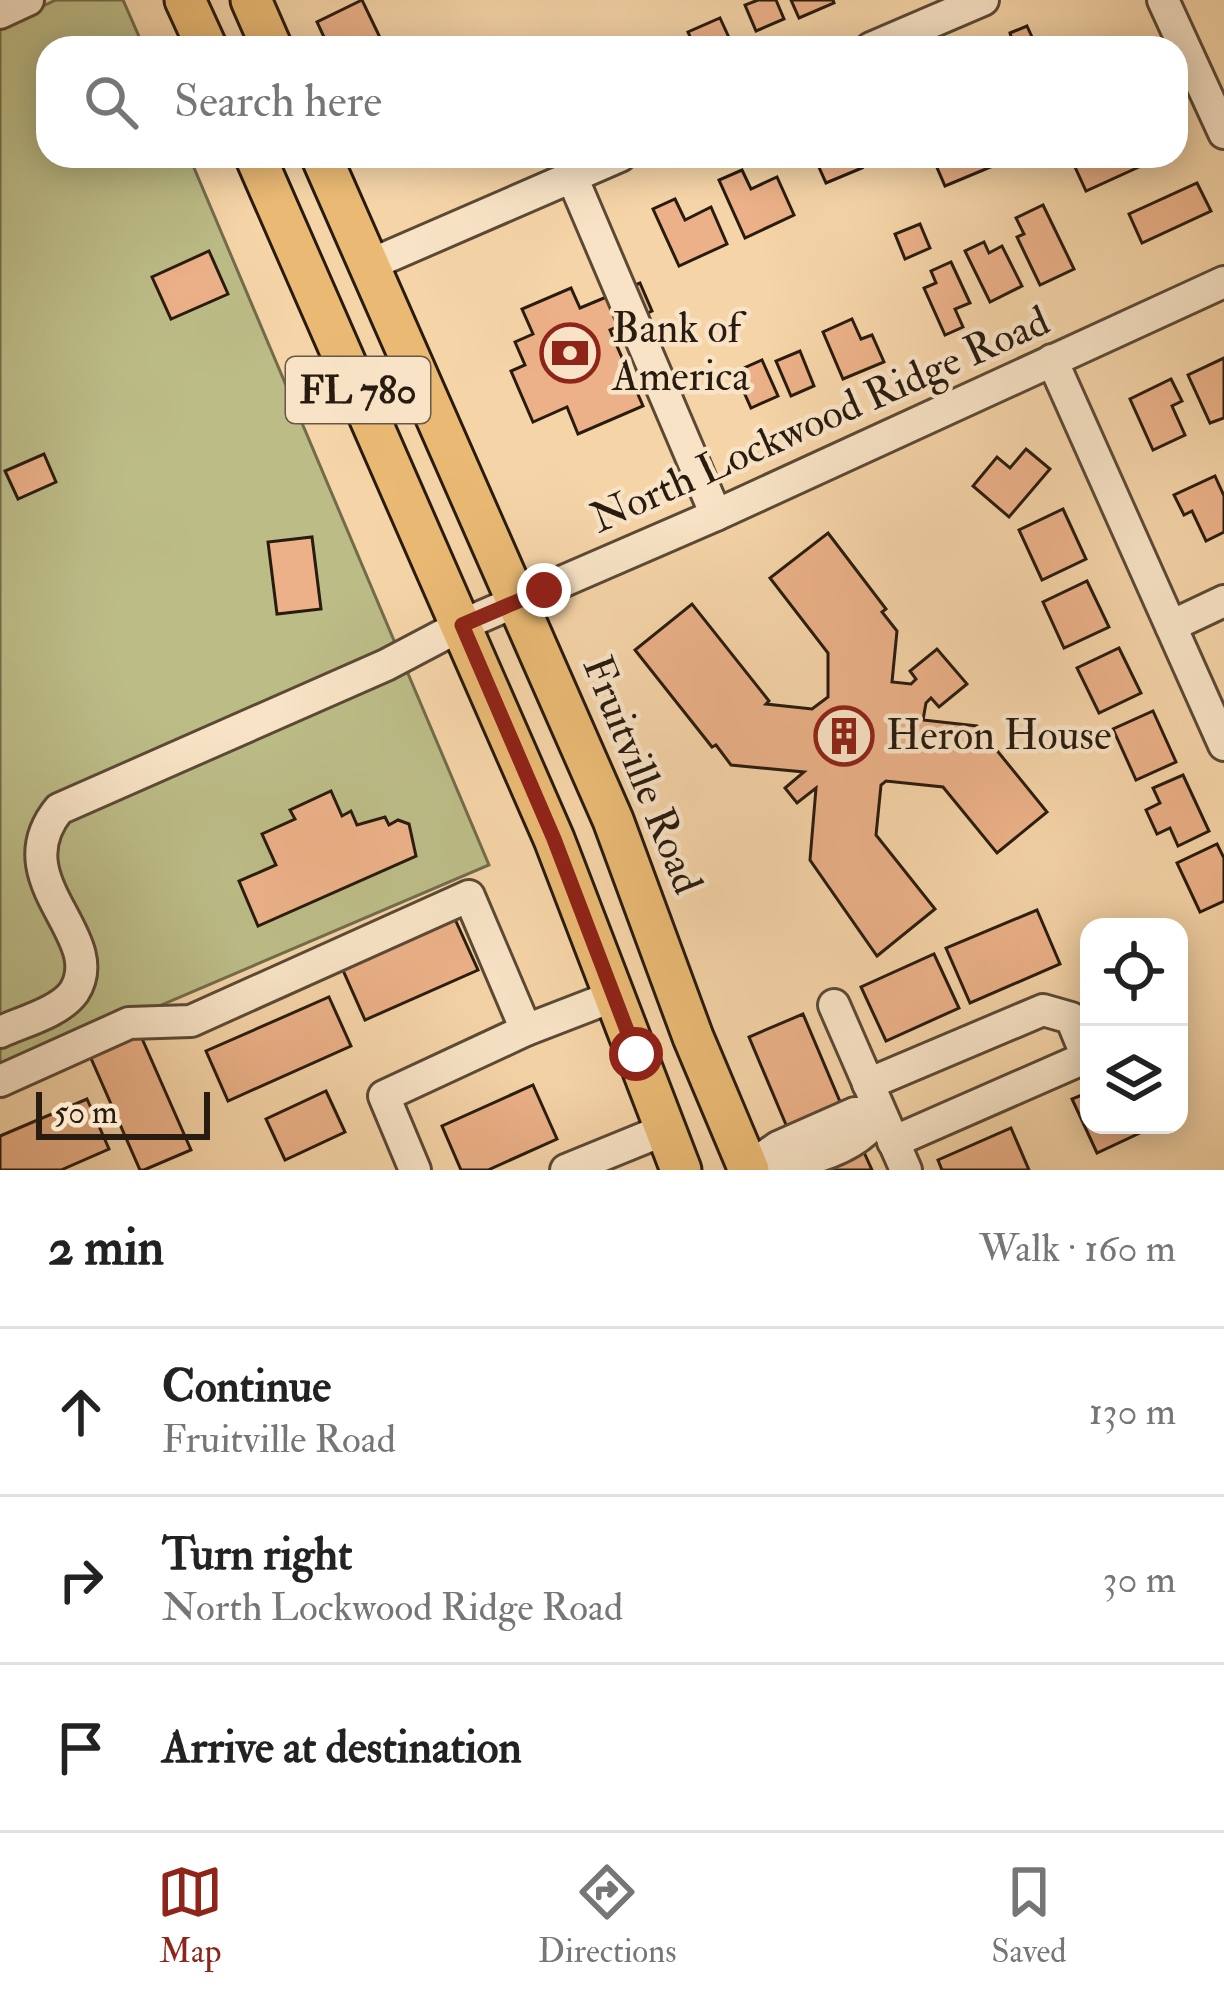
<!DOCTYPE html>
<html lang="en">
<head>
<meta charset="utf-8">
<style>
	:root { --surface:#fff; --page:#f2f2f2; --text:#222; --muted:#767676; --line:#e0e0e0; --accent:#8f2418 }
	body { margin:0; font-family:"IM FELL Double Pica",serif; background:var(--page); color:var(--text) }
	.controls { position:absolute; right:36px; bottom:36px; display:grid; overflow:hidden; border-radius:24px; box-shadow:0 6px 30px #0003 }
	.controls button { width:108px; height:108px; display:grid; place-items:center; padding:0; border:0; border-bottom:3px solid var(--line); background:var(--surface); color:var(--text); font:60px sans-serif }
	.scale { position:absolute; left:36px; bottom:30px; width:174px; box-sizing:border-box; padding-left:12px; border:6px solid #281b0f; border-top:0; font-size:33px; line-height:42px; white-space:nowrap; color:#281b0f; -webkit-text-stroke:9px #f8e3c6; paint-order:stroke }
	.stop { position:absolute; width:36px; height:36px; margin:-27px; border:9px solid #8f2418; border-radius:50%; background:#fff }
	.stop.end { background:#8f2418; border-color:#fff; box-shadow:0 3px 12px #0008 }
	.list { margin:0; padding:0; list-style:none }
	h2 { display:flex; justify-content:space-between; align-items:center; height:156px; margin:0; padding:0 48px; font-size:51px }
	h2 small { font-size:39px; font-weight:400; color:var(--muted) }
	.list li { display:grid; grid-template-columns:78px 1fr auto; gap:36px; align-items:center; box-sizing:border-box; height:168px; padding:0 48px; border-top:3px solid var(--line) }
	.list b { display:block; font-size:45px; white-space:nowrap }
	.list p { margin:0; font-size:39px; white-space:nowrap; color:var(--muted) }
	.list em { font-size:39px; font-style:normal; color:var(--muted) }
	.icon { flex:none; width:66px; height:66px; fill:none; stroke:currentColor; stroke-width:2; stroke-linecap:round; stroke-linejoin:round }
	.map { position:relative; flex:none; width:1224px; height:1170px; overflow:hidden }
	.search { position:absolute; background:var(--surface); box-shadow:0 6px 30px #0003; left:36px; right:36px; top:36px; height:132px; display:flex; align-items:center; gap:30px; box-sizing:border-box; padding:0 42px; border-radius:36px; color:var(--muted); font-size:45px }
	.sheet { height:660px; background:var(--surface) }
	nav { display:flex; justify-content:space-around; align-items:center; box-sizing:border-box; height:168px; border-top:3px solid var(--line); background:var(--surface); font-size:33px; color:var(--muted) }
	nav a { display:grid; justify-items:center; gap:6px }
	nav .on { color:var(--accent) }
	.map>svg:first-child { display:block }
	.green { fill:#bcbc87; stroke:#726c4b; stroke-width:3 }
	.building { fill:#ecb188; stroke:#281b0f; stroke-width:3 }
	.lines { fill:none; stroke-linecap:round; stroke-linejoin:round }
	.minor-casing { stroke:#5b4935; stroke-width:36 }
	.major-casing { stroke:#281b0f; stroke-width:45 }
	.minor { stroke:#f8e3c6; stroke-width:30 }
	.major { stroke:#eaba74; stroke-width:39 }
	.route { stroke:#8f2418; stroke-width:15 }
	.labels { text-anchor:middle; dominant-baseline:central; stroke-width:9; stroke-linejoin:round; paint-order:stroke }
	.shield { fill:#f8e3c6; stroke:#665746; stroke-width:3 }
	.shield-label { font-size:39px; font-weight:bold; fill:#281b0f }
	.poi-label { font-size:42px; fill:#281b0f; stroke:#f8e3c6; text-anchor:start }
	.street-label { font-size:42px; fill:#281b0f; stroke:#f8e3c6 }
</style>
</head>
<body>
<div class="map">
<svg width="1224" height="1170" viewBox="0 0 1224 1170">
	<rect width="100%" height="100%" fill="#f5d4a7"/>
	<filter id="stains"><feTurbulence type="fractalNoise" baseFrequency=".00167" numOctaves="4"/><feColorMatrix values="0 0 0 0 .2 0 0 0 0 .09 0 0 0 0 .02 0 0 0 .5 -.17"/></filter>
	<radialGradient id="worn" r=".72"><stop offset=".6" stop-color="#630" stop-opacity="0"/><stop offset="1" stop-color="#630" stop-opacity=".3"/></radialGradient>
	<path class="green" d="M56,0h67l21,48h-96v108h141l300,709 -489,209v-1048z"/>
	<g class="building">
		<path d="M362,0l23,48h-56l-12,-26z"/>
		<path d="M758,0h18l8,19 -28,12 -11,-26z"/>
		<path d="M791,0h42l1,3 -35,15z"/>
		<path d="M720,18l11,24 -12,6h-24l-7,-16z"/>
		<path d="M1027,26l10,22h-23l-4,-15z"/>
		<path d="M814,156h42l6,12 -36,15z"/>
		<path d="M932,156h63l3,8 -53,22z"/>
		<path d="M1100,156h63l-77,35 -11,-24z"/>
		<path d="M742,170l9,19 26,-12 17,38 -49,23 -26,-58z"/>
		<path d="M1197,183l14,28 -69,32 -13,-29z"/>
		<path d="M675,199l10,21 26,-13 16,37 -48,22 -26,-57z"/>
		<path d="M1043,205l31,64 -34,16 -23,-48 7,-3 -8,-16z"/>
		<path d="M920,224l10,24 -25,11 -10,-25z"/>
		<path d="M984,242l5,11 13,-7 20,40 -32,16 -25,-51z"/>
		<path d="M209,251l19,43 -57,25 -19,-42z"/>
		<path d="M951,262l19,41 -15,6 8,18 -18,8 -21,-47 12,-5 -5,-12z"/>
		<path d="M640,283l12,28 -42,19 33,76 -65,28 -11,-27 -34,15 -22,-51 14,-6 -10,-23 18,-8 -11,-25 49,-21 9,20z"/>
		<path d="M852,319l9,20 11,-4 12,27 -41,17 -20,-47z"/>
		<path d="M800,351l14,35 -23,10 -15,-35z"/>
		<path d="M1224,358v60l-14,5 -22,-48z"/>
		<path d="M762,360l16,36 -27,12 -16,-36z"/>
		<path d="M1171,379l11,22 -10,5 13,29 -32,15 -23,-51z"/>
		<path d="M1026,449l24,20 -41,48 -36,-31 24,-29 13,11z"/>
		<path d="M44,454l12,28 -38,17 -13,-28z"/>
		<path d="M1215,476l9,20v36l-18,9 -14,-30 -8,4 -10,-20z"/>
		<path d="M1063,509l23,50 -44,21 -23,-50z"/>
		<path d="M828,533l58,76 -4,3 15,19 -5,51 19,2 5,-5 -6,-8 27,-22 30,35 -28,23 -8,-9 -5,5 -3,17 54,6 70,86 -50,41 -54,-66 -57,-6 -5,4 -5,50 59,74 -58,47 -67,-96 6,-72 -19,15 -12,-15 19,-16 -73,-7 -15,-20 -4,2 -77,-97 57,-46 77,97 -3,3 46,5 16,-12v-44l-58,-75z"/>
		<path d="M312,537l9,72 -44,5 -9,-72z"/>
		<path d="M1087,581l22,46 -45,21 -21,-46z"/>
		<path d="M1119,648l22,45 -42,20 -22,-45z"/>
		<path d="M1153,711l23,51 -40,18 -23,-51z"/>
		<path d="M1183,775l26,56 -31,15 -8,-18 -13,6 -11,-24 14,-7 -7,-15z"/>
		<path d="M331,791l11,25 9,-5 6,14 28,-8 4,8 9,-5 11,4 7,32 -158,70 -19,-45 37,-16 -14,-31 33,-15 -5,-9z"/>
		<path d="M1217,844l7,14v43l-24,11 -23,-49z"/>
		<path d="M1037,910l23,54 -90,39 -24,-55z"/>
		<path d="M454,917l24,53 -113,50 -23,-52z"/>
		<path d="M934,954l25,54 -73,33 -25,-54z"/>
		<path d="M329,997l22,49 -123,55 -22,-50z"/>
		<path d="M803,1014l38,90 -54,23 -38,-90z"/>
		<path d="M140,1034l51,116 -47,20h-4l-50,-114z"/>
		<path d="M533,1085l24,54 -69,31h-27l-19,-44z"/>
		<path d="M326,1091l19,41 -60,28 -19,-41z"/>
		<path d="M1089,1092v33h68l-60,28 -25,-54z"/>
		<path d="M87,1099l22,50 -48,21h-61v-34z"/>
		<path d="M1011,1128l18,42h-87l-4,-10z"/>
		<path d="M863,1150l9,20h-56z"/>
	</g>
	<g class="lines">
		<g class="minor-casing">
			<g id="minor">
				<path d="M1163,0l61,133"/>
				<path d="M0,13l28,-13"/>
				<path d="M871,48l112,-48"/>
				<path d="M572,177l144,338"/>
				<path d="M369,265l251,-109"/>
				<path d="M1052,360l172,385"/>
				<path d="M1171,626l53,-25"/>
				<path d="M834,1005l72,165"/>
				<path d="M0,1032c22,-10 60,-20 74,-40 36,-56 -74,-111 -15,-183l327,-144 76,-40 254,-110 508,-233"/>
				<path d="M0,1081l129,-58 62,-2 278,-125 57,134"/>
				<path d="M868,1084l175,-74 28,8 16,39 -194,85"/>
				<path d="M855,1113h25c-23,41 -88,52 -132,55l30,-21z"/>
				<path d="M415,1170l-31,-74 142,-66 88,-34"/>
				<path d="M566,1170l98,-40"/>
			</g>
		</g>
		<g class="major-casing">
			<g id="major">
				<path d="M185,0l22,48"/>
				<path d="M251,0l21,48"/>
				<path d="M255,156l299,683 127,331"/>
				<path d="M321,156l292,664 80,217 56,133"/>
			</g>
		</g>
		<use href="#minor" class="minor"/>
		<use href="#major" class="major"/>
	</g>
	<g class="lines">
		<path class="route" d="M544,590l-82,35 92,214 82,215"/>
	</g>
	<defs>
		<g id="bank-ring" transform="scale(3)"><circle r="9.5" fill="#f8e3c6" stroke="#8f2418" stroke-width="1.5"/><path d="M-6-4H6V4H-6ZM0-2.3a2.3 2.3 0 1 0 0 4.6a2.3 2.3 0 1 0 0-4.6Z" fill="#8f2418"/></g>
		<g id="building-ring" transform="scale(3)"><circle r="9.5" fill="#f8e3c6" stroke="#8f2418" stroke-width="1.5"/><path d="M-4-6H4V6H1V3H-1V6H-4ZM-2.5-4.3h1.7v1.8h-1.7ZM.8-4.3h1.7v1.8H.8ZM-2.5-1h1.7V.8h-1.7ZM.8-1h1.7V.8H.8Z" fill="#8f2418"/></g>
	</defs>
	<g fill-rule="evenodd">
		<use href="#bank-ring" x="570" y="353"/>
		<use href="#building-ring" x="844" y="736"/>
	</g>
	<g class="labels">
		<rect class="shield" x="286" y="357" width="144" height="66" rx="9"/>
		<g class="shield-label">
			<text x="358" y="390">FL 780</text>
		</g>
		<g class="poi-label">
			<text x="612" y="329">Bank of<tspan x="612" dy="48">America</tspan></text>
			<text x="886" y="736">Heron House</text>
		</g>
		<g class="street-label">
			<text transform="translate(820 420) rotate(-24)">North Lockwood Ridge Road</text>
			<text transform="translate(642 775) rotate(68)">Fruitville Road</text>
		</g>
	</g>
	<rect width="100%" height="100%" filter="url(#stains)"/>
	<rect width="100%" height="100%" fill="url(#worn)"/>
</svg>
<div class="controls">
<button><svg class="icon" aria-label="locate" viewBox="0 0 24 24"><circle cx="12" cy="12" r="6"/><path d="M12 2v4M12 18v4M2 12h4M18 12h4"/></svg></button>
<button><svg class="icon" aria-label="layers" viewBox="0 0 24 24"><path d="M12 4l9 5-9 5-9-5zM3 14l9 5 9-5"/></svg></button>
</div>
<div class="scale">50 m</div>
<div class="stop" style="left:636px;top:1054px"></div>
<div class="stop end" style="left:544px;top:590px"></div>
<div class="search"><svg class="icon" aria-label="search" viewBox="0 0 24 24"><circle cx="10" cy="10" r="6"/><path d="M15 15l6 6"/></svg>Search here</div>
</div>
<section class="sheet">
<h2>2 min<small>Walk · 160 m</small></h2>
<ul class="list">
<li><svg class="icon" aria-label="ahead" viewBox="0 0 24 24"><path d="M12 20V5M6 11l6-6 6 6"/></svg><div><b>Continue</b><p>Fruitville Road</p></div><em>130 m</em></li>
<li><svg class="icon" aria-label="right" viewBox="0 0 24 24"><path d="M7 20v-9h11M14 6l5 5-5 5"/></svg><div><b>Turn right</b><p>North Lockwood Ridge Road</p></div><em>30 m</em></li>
<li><svg class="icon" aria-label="arrive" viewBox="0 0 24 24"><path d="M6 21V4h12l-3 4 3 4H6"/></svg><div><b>Arrive at destination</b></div></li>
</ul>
</section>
<nav>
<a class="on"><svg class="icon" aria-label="map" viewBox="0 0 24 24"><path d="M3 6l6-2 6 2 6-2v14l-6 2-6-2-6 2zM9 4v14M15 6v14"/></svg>Map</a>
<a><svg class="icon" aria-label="directions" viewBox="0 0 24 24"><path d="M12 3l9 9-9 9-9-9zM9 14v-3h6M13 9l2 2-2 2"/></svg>Directions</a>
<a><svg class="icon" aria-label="saved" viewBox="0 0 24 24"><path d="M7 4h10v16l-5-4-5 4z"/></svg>Saved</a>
</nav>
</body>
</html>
